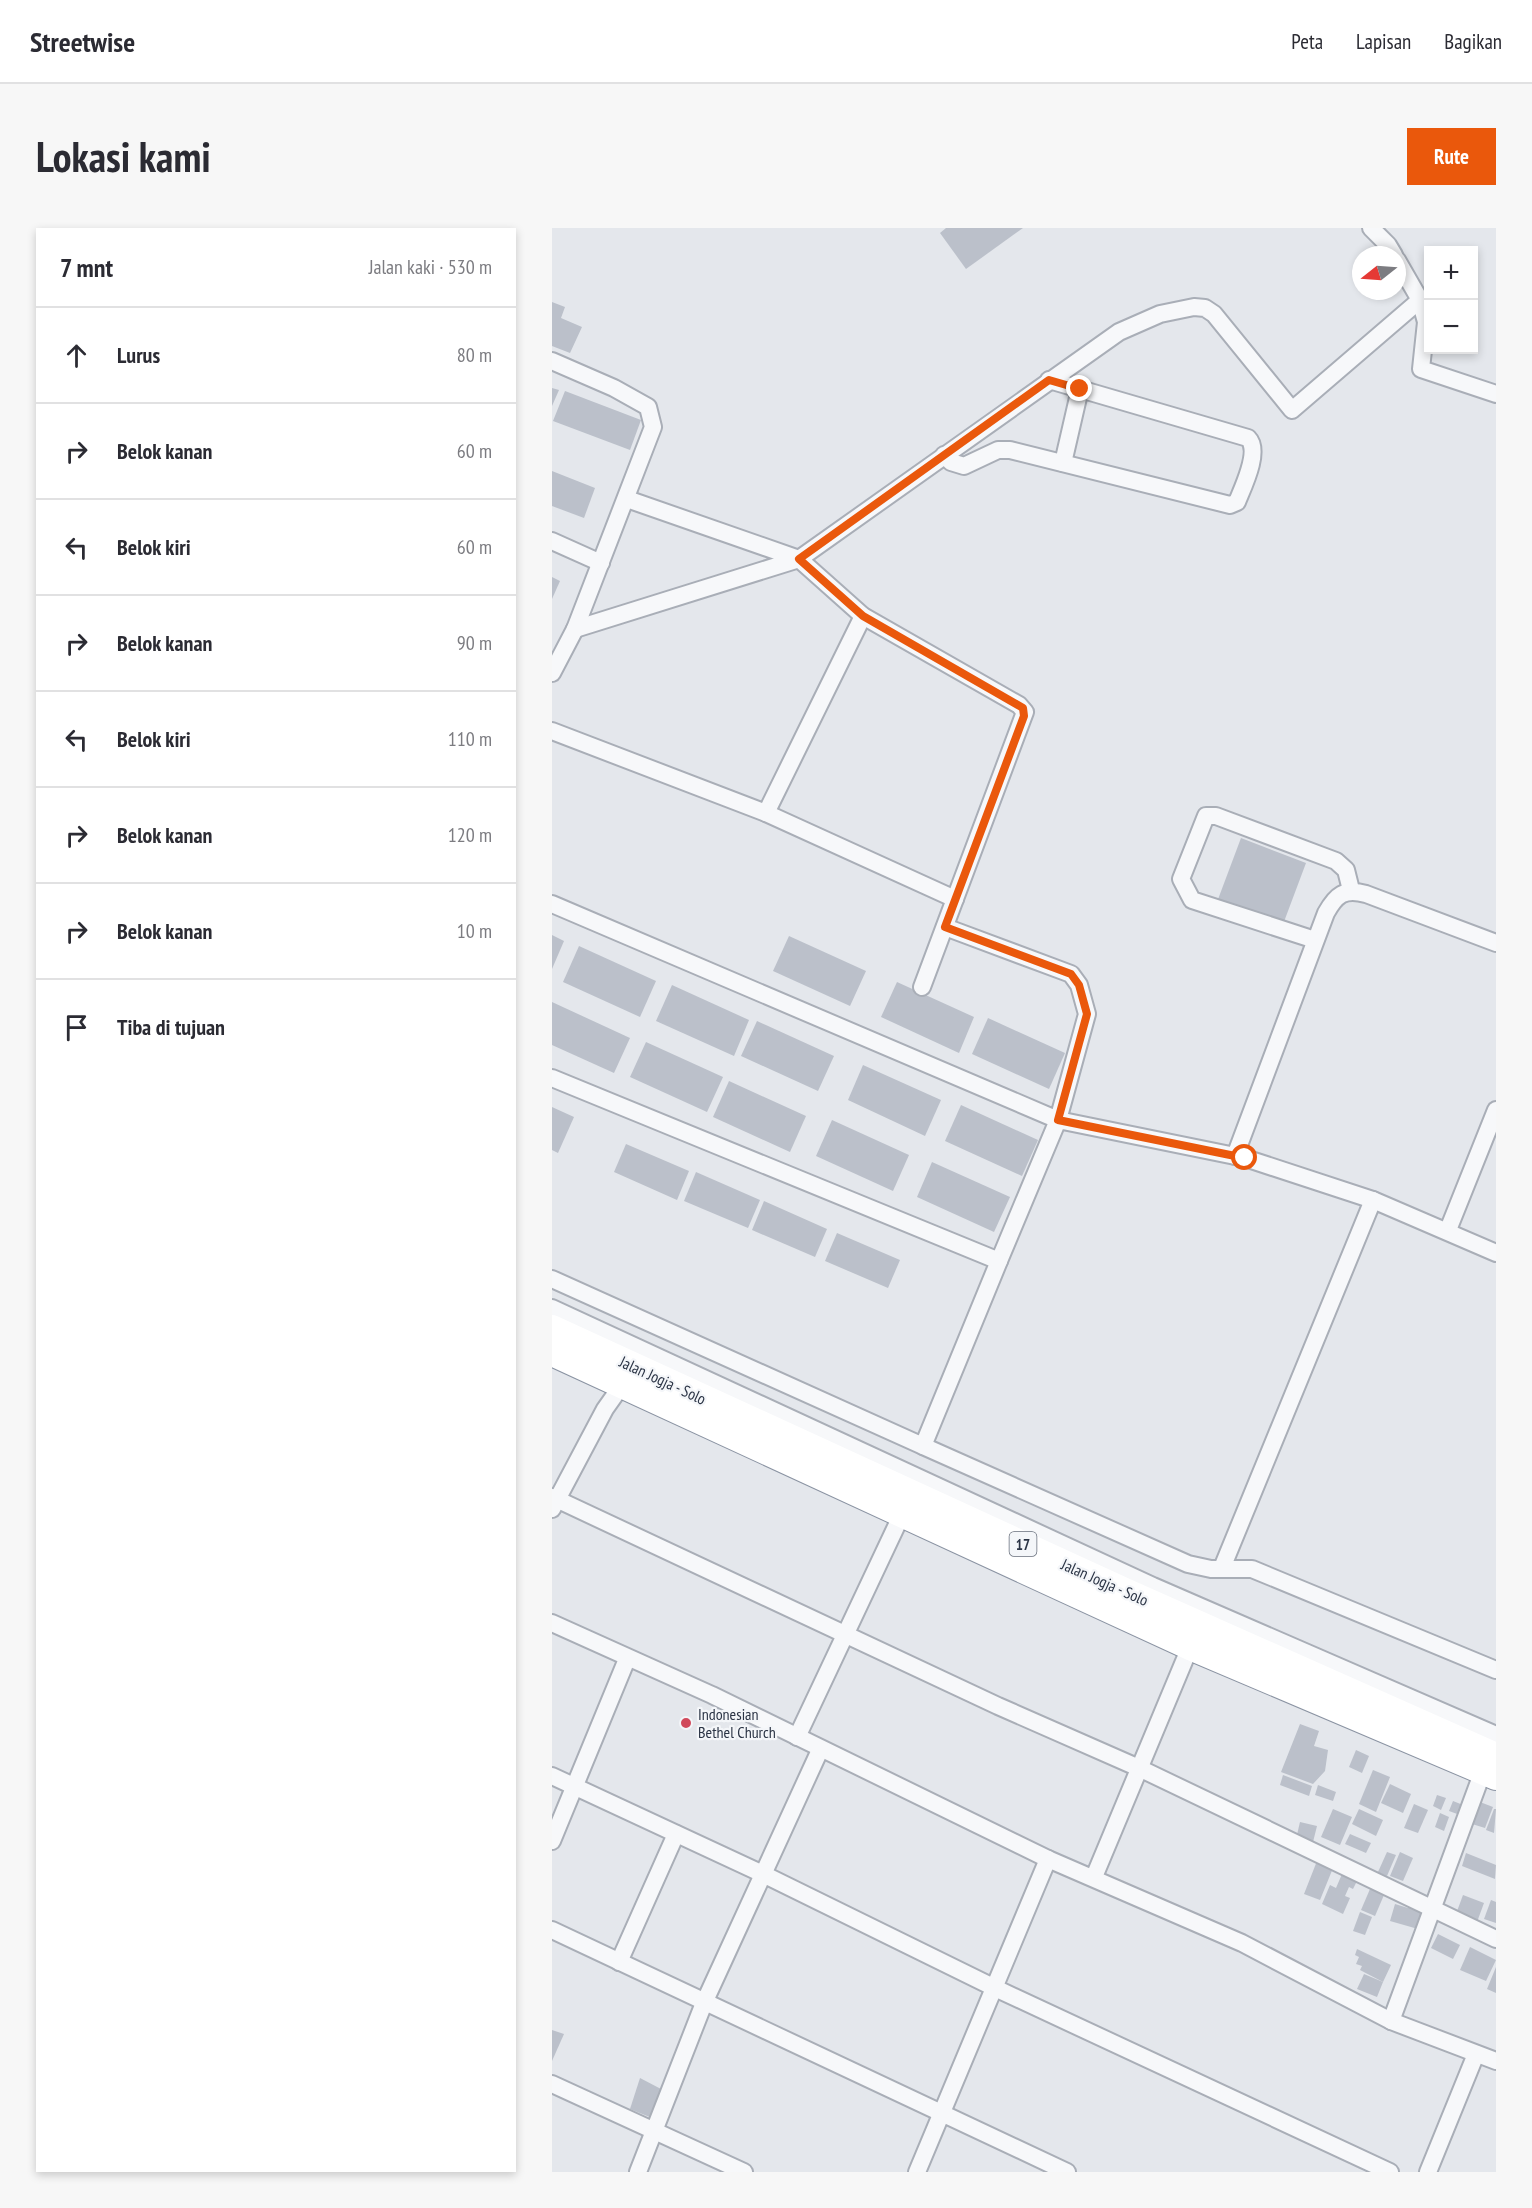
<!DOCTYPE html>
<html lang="id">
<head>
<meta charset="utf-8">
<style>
	:root { --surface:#fff; --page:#f7f7f7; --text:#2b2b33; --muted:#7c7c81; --line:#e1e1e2; --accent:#ea580c }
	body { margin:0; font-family:"PT Sans Narrow",sans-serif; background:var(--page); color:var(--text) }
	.controls { position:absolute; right:18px; top:18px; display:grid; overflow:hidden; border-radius:0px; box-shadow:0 3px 9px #0003 }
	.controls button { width:54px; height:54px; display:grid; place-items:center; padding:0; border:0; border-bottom:2px solid var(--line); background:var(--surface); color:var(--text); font:30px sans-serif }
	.compass { position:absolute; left:800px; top:18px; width:54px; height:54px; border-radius:50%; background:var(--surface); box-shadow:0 3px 9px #0003; rotate:253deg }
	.stop { position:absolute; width:18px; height:18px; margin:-14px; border:4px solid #ea580c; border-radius:50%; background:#fff }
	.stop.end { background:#ea580c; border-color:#fff; box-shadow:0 2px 6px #0008 }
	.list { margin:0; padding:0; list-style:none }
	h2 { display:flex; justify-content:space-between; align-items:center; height:78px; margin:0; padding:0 24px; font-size:26px }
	h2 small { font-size:20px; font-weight:400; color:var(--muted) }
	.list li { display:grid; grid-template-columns:39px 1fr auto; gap:18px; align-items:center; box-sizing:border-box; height:96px; padding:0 24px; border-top:2px solid var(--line) }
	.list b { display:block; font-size:22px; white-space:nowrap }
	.list em { font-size:20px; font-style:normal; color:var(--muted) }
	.icon { flex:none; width:33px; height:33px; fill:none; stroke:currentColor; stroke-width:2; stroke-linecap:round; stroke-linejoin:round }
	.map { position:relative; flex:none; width:944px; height:1944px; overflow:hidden; border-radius:0px }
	header { display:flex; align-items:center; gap:36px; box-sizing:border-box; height:84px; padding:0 30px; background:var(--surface); border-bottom:2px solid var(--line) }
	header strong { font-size:28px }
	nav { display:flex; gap:33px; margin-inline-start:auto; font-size:21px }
	.intro { display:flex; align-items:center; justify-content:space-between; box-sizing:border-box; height:144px; padding:0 36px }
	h1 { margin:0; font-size:42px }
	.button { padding:15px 27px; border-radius:0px; background:var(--accent); color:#fff; font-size:21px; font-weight:700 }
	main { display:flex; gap:36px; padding:0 36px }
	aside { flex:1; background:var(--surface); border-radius:0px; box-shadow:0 3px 9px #0003 }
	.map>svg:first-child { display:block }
	.building { fill:#bbc0ca }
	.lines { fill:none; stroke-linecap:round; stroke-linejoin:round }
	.minor-casing { stroke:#a9aeb7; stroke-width:20 }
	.highway-casing { stroke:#8b94a3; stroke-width:28 }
	.minor { stroke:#f7f8fa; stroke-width:16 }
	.highway { stroke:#fff; stroke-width:26 }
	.route { stroke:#ea580c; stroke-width:8 }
	.poi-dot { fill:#d1495b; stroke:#f4f6f9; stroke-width:2 }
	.labels { text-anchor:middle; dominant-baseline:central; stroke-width:4.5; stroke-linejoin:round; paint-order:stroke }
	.shield { fill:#f4f6f9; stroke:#676e7b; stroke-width:1.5 }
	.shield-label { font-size:15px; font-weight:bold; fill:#2b3445 }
	.street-label { font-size:16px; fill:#2b3445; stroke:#f4f6f9 }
	.poi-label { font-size:16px; fill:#2b3445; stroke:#f4f6f9; text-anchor:start }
</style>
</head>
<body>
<header>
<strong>Streetwise</strong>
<nav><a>Peta</a><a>Lapisan</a><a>Bagikan</a></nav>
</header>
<div class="intro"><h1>Lokasi kami</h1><a class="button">Rute</a></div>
<main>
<aside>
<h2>7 mnt<small>Jalan kaki · 530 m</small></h2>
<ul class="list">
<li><svg class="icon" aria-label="ahead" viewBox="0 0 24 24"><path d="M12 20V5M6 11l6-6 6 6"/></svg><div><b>Lurus</b></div><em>80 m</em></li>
<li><svg class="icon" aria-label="right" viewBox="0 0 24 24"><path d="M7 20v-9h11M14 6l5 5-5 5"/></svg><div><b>Belok kanan</b></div><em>60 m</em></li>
<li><svg class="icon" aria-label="left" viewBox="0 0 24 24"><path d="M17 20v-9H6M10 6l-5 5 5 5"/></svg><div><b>Belok kiri</b></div><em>60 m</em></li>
<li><svg class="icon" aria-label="right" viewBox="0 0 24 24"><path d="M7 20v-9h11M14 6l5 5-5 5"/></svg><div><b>Belok kanan</b></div><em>90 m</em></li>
<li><svg class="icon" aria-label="left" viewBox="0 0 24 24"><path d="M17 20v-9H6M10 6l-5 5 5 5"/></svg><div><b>Belok kiri</b></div><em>110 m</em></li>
<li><svg class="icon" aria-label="right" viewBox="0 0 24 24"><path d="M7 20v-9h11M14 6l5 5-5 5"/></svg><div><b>Belok kanan</b></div><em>120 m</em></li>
<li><svg class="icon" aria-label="right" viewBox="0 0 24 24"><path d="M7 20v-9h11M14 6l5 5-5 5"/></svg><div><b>Belok kanan</b></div><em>10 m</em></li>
<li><svg class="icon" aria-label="arrive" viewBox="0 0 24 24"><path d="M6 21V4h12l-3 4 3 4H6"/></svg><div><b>Tiba di tujuan</b></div></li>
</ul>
</aside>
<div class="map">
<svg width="944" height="1944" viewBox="0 0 944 1944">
	<rect width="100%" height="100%" fill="#e4e7ec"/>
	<g class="building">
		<path d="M394,0h77l-57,41 -26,-36z"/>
		<path d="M0,74l13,5 -4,11 21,9 -12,26 -18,-7z"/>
		<path d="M0,160l7,2 -7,16z"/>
		<path d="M13,163l76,29 -11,30 -77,-29z"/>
		<path d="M0,243l43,17 -11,30 -32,-12z"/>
		<path d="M0,349l8,4 -8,18z"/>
		<path d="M689,610l65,25 -24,64 -65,-25z"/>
		<path d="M0,707l12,6 -12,28z"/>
		<path d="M237,708l77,35 -16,35 -77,-35z"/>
		<path d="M27,718l77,35 -16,36 -77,-35z"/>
		<path d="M345,754l77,35 -15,36 -78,-36z"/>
		<path d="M120,757l77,35 -15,36 -78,-35z"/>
		<path d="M0,774l78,36 -16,35 -62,-28z"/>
		<path d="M436,790l77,35 -16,36 -77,-35z"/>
		<path d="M205,793l77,35 -16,35 -77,-35z"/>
		<path d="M94,814l77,35 -16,35 -77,-35z"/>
		<path d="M311,837l78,35 -16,36 -77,-36z"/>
		<path d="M177,853l77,35 -16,36 -77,-35z"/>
		<path d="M409,877l77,35 -16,36 -77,-35z"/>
		<path d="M0,879l22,10 -16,36 -6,-3z"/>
		<path d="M280,892l77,35 -16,36 -77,-35z"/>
		<path d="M74,916l63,27 -12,29 -63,-28z"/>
		<path d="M380,934l78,35 -16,35 -77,-35z"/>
		<path d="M144,944l64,28 -12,28 -64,-27z"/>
		<path d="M212,973l63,28 -12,28 -63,-27z"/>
		<path d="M285,1005l63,27 -12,28 -63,-27z"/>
		<path d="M748,1496l19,7 -5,15 14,4 -3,21 -12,13 -32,-12z"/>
		<path d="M804,1522l13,6 -7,17 -13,-6z"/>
		<path d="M821,1542l17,7 -14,35 -17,-8z"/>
		<path d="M731,1547l29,11 -3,10 -29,-11z"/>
		<path d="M838,1556l21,10 -8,19 -22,-10z"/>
		<path d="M766,1557l18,7 -3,9 -18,-6z"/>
		<path d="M885,1567l9,3 -5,12 -8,-4z"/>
		<path d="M901,1573l10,4 -3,10 -11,-4z"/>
		<path d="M928,1574l13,5 -8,21 -13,-4z"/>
		<path d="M862,1576l14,6 -10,23 -14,-5z"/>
		<path d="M781,1581l19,8 -12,28 -19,-8z"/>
		<path d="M807,1581l24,11 -7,16 -24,-12z"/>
		<path d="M942,1581h2l-2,24 -8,-3z"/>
		<path d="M888,1585l9,4 -5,14 -9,-4z"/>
		<path d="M748,1594l17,4 -4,16 -17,-3z"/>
		<path d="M798,1606l21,9 -5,10 -21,-9z"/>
		<path d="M835,1624l9,3 -9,21 -9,-4z"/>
		<path d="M848,1624l13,6 -10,23 -13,-5z"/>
		<path d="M914,1625l30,12 -1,14 -33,-13z"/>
		<path d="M765,1633l16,7 -13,32 -16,-6z"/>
		<path d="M790,1646l15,7 -4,8 -4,-2 -4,9 5,2 -7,16 -21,-10 8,-19 6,3z"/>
		<path d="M818,1661l14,6 -9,21 -14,-6z"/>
		<path d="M911,1667l21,8 -7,19 -21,-8z"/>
		<path d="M939,1672l5,2v21l-12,-4z"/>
		<path d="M843,1676l13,4 1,-4 15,4 -6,21 -28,-8z"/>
		<path d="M808,1684l12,5 -7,18 -12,-4z"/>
		<path d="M886,1706l22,11 -7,14 -22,-11z"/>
		<path d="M918,1719l26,13 -10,21 -26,-11z"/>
		<path d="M805,1721l34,16 -8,17 -23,-12 2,-4 -6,-2 3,-7 -4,-2z"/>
		<path d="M944,1739v26l-9,-4z"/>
		<path d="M812,1746l19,8 -6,15 -20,-8z"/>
		<path d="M0,1802l12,4 -12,27z"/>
		<path d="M88,1850l21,11 -9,29 -22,-9z"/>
	</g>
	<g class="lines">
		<g class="minor-casing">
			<g id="minor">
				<path d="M819,0l17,17 6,10"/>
				<path d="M845,32l23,40 6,22 -5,47 75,25"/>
				<path d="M0,133l62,27 34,19 5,20 -78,202 -23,44"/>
				<path d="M392,227l7,7 13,4 34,-16h12l220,55 7,-3c6,-15 24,-51 11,-64l-199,-58"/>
				<path d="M511,235l17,-74"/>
				<path d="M0,313l49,22"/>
				<path d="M23,401l224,-70 -172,-60"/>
				<path d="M0,503l214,82 189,86"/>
				<path d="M214,585l97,-197"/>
				<path d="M0,676l506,216 29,-106 -8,-29 -8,-11 -126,-47"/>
				<path d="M763,712l-123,-40 -11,-21 25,-63h10l120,45 10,9 5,20"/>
				<path d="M370,759l103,-275 -6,-7 -156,-89 -64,-57 320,-227 41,-18 34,-7 11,1 9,6 78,96 128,-110"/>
				<path d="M0,850l447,183 59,-141 187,38 128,42"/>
				<path d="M683,928l91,-243c10,-18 18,-25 40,-19l130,49"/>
				<path d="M896,1002l48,-120"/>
				<path d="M0,1051l371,167 76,-185"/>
				<path d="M0,1080l601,278 343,149"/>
				<path d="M371,1218l265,118 23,5h41l244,101"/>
				<path d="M0,1269l446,209 141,62 357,171"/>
				<path d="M0,1281l53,-100 17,-24"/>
				<path d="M670,1340l151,-368 123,53"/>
				<path d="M0,1395l160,72 336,164 194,84 149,78 105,40"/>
				<path d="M245,1509l106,-225"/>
				<path d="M0,1548l213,99 230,113 395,184"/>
				<path d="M0,1613l75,-182"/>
				<path d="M542,1649l96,-230"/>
				<path d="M0,1702l515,242"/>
				<path d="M67,1734l57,-128"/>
				<path d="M839,1793l92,-250"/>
				<path d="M0,1856l192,88"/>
				<path d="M86,1944l66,-169 116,-253"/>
				<path d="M365,1944l131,-313"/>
				<path d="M876,1944l48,-118"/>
			</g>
		</g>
		<g class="highway-casing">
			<g id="highway">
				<path d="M0,1100l573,263 371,165"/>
				<path d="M0,1125l638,294 306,130"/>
			</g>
		</g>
		<use href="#minor" class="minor"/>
		<use href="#highway" class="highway"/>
	</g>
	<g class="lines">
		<path class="route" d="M528,161l-31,-9 -250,179 64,57 160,92 1,8 -79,211 126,47 8,11 8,29 -29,106 187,38"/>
	</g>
	<circle class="poi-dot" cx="134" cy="1495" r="6"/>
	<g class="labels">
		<rect class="shield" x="457.5" y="1304" width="27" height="24" rx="4.5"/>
		<g class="shield-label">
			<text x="471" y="1316">17</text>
		</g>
		<g class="street-label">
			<text transform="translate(111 1152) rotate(25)">Jalan Jogja - Solo</text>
			<text transform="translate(553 1354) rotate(24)">Jalan Jogja - Solo</text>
		</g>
		<g class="poi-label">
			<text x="146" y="1486">Indonesian<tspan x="146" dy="18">Bethel Church</tspan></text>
		</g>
	</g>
</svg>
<div class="controls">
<button>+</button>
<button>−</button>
</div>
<svg class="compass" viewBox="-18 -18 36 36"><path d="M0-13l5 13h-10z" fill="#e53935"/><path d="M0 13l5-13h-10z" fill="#7c7c81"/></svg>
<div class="stop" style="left:693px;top:930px"></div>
<div class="stop end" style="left:528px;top:161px"></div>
</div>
</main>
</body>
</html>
